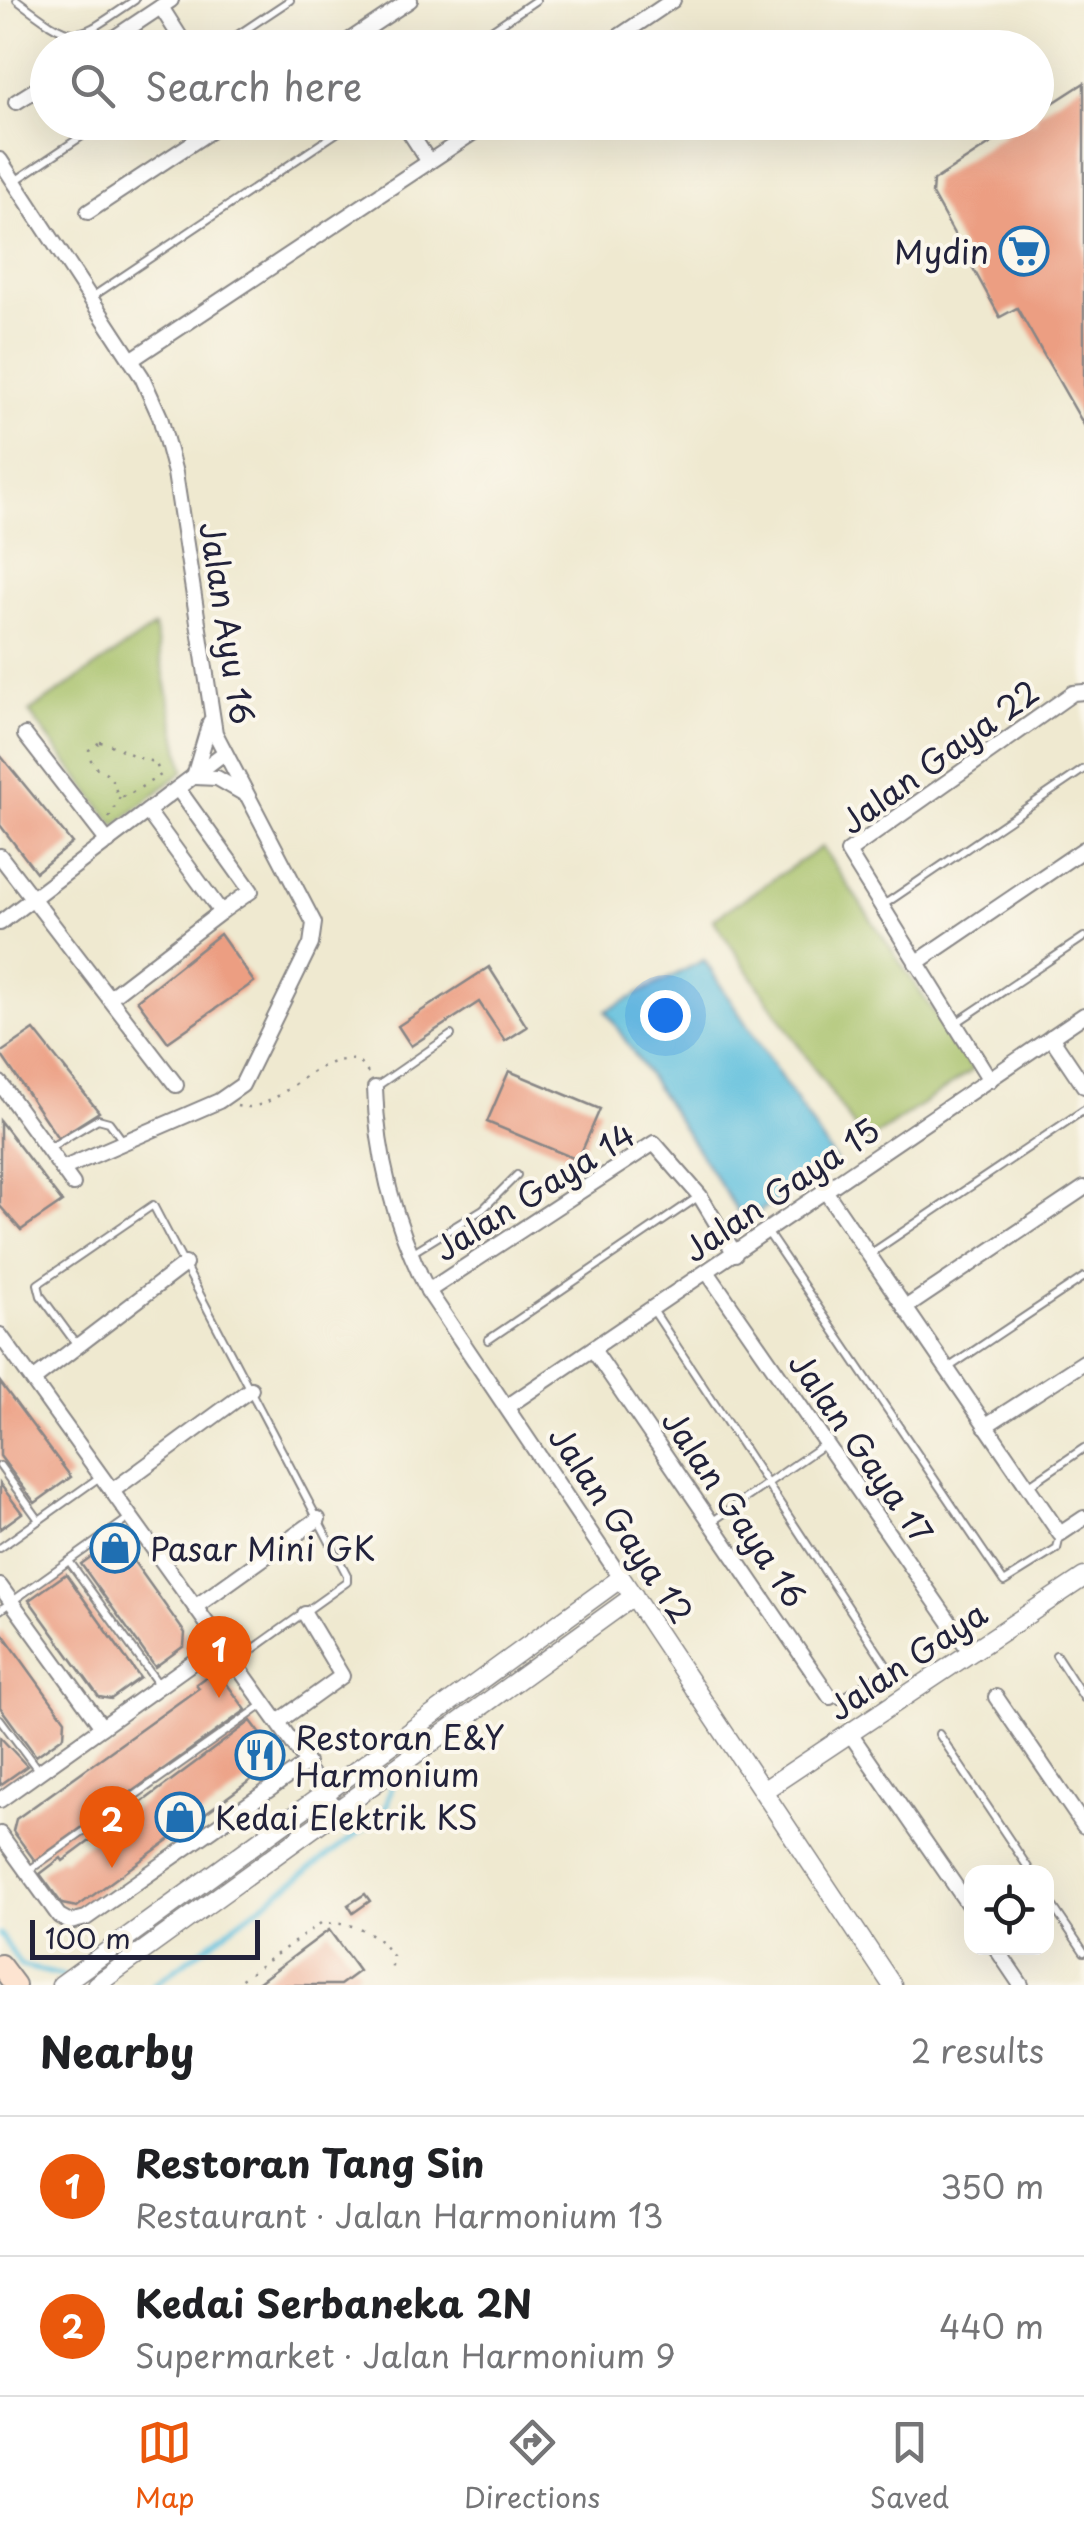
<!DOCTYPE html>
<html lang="en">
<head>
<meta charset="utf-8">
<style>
	:root { --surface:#fff; --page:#f2f2f2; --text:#202124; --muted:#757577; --line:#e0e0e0; --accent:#ea580c }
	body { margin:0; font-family:"Playpen Sans",sans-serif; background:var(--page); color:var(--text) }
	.controls { position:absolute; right:30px; bottom:30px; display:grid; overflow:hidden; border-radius:20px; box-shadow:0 10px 40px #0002 }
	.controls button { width:90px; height:90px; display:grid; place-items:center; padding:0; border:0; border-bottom:2px solid var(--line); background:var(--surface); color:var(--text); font:50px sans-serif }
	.scale { position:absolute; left:30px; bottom:25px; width:230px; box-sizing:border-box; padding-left:10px; border:5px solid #22223b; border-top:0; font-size:28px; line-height:35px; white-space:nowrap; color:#22223b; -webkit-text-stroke:8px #fbf7ec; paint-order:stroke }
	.you { position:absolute; left:665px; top:1015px; width:35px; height:35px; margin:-25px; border:8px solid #fff; border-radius:50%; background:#1a73e8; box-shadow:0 0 0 15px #1a73e833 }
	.badge { display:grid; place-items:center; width:65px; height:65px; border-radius:50%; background:var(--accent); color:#fff; font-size:32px; font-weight:700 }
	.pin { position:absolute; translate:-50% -82px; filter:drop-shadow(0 2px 5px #0008) }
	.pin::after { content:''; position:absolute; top:52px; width:35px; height:30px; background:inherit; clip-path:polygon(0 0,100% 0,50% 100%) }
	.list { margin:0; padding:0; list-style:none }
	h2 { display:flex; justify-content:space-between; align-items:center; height:130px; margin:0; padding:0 40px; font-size:42px }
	h2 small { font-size:32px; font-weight:400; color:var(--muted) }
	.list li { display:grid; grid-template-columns:65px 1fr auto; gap:30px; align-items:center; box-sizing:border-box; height:140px; padding:0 40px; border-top:2px solid var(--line) }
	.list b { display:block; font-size:38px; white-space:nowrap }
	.list p { margin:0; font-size:32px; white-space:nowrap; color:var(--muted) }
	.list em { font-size:32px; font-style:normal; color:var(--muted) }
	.icon { flex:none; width:55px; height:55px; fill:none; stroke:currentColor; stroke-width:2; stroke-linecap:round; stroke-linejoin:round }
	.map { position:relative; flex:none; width:1084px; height:1985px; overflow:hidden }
	.search { position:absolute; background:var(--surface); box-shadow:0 10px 40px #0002; left:30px; right:30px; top:30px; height:110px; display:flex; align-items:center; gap:25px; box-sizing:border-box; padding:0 35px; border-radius:55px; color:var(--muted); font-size:38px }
	.sheet { height:410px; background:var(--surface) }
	nav { display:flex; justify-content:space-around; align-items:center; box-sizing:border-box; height:140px; border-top:2px solid var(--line); background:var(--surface); font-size:28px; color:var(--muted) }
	nav a { display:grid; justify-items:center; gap:5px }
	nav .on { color:var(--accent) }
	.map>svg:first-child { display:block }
	.green { fill:#a6c067; stroke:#647151; stroke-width:2.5 }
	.water { fill:#5ebfdd; stroke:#40708c; stroke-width:2.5 }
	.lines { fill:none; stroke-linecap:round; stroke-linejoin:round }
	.stream { stroke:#5ebfdd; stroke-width:5 }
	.building { fill:#ec9e82 }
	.service-casing { stroke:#888686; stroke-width:10 }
	.minor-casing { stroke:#888686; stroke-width:18 }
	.tertiary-casing { stroke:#888686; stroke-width:21 }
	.secondary-casing { stroke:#888686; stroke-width:24 }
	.path { stroke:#888686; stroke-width:2.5; stroke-dasharray:2.5 8; stroke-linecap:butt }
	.service { stroke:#fff; stroke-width:6 }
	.minor { stroke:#fff; stroke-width:14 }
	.tertiary { stroke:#fff; stroke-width:18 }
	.secondary { stroke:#fde4d1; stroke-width:20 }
	.labels { text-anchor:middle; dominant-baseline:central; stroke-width:8; stroke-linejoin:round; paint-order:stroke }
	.poi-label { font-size:32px; fill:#22223b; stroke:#fbf7ec; text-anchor:start }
	.street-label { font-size:32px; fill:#22223b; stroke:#fbf7ec }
</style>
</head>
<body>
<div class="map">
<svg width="1084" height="1985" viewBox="0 0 1084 1985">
	<rect width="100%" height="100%" fill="#fbf7ec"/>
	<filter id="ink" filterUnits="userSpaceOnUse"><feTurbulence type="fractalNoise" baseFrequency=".01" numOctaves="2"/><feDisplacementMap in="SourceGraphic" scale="20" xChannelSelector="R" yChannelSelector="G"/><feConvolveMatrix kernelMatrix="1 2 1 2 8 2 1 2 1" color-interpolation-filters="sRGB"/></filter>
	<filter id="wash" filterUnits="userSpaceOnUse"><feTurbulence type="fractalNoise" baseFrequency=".0048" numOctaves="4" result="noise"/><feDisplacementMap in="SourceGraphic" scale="40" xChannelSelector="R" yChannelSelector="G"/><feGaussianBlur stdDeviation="2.25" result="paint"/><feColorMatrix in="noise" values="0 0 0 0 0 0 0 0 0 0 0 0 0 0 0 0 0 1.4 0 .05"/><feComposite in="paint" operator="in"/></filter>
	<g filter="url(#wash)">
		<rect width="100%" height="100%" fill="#efe9d0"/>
		<g class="green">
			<path d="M154,627l30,144 -69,55 -86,-114z"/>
			<path d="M822,847l151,223 -108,73 -152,-224z"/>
		</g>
		<path class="water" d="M704,960l133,203 -93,58 -138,-210z"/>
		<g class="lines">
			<g class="stream">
				<path d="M0,1934l21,32 42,10"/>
				<path d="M154,1985l230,-171 8,-28"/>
			</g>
		</g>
		<g id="blocks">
			<g class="building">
				<path d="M1084,83v342l-67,-117 -17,9 -68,-123 1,-13 91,-59h12v-8z"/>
				<path d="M0,755l72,88 -36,29 -36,-47z"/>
				<path d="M220,934l34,48 -86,60 -31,-42z"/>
				<path d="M489,967l38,60 -22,14 -26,-39 -68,44 -13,-20z"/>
				<path d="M34,1030l65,82 -41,26 -58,-85z"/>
				<path d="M509,1071l91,38 -22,51 -91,-38z"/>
				<path d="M0,1121l62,81 -41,28 -21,-24z"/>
				<path d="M0,1382l71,95 -36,26 -35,-47z"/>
				<path d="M0,1484l22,29 -22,16z"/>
				<path d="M117,1538l68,95 -1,13 -29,21 -74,-103z"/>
				<path d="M66,1574l74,104 -29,21 -12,-2 -70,-97z"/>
				<path d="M0,1630l65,90 -1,16 -28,20 -36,-49z"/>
				<path d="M207,1676h14l25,34 -211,151 -22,-30 3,-12 183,-131 -3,-4z"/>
				<path d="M251,1721l22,29 -3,16 -193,141 -15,-3 -22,-30 21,-16 2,3z"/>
				<path d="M0,1737l27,29 -27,19z"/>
				<path d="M365,1894l5,7 -17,12 -5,-8z"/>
				<path d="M329,1930l30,41 -19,14h-85z"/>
			</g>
		</g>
	</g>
	<g filter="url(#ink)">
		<use href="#blocks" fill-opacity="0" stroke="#888686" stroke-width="2.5"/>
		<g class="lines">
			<g class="service-casing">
				<g id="service">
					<path d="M17,0c61,46 56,42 118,0"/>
					<path d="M218,48l72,-48"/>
					<path d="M465,48l71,-48"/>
					<path d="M15,181l88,-59"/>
					<path d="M92,297l261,-175"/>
					<path d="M882,906l202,-137"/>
					<path d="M956,1023l128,-86"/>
					<path d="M376,1087l75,-52"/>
					<path d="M49,1148l49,-29 11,3 14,19"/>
					<path d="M768,1233l236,349 53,-33 3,-13"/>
					<path d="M410,1254l73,-45 34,-34"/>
					<path d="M870,1254l214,-144"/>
					<path d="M653,1310l236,359 -50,31 -9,-3"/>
					<path d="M488,1340l210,-143"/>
					<path d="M77,1345l-36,-49 -3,-12 115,-79 194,370v7l-112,80"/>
					<path d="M948,1368l136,-91"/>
					<path d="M0,1466l39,54"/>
					<path d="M1028,1486l56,-38"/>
					<path d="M713,1521l113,-78"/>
					<path d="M0,1548l101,-72"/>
					<path d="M69,1561l90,124"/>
					<path d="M0,1610l129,-92"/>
					<path d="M1056,1655l28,43"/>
					<path d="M0,1719l38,51"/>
					<path d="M939,1734l92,138"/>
					<path d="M308,1764l31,41"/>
					<path d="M28,1871l235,-166"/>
					<path d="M1046,1896l38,56"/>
				</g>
			</g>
			<g class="minor-casing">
				<g id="minor">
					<path d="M161,7l26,41"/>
					<path d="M99,48l72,-48"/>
					<path d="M338,48l72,-48"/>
					<path d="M602,48l71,-48"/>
					<path d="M16,102l32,-20"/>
					<path d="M403,122l26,40"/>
					<path d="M0,160l142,217 18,40 15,56 40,260 99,190 -3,21 -69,141 -23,16 -157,68"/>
					<path d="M88,212l136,-90"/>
					<path d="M131,360l358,-238"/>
					<path d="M25,735l83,107"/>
					<path d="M195,773l15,-51"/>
					<path d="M194,777l23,1 26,15"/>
					<path d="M148,812l73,100 30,-21 -73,-102"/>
					<path d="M0,856l176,229"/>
					<path d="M0,923l224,-170"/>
					<path d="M916,963l168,-114"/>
					<path d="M109,998l112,-86"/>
					<path d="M1051,1037l33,49"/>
					<path d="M990,1080l-142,-228 225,-159 11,-1"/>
					<path d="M0,1083l73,101"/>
					<path d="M375,1088c2,71 21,140 53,203l193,287"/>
					<path d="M826,1192l234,342 24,-16"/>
					<path d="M708,1273l263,380"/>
					<path d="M428,1291l226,-148 46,53 35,58"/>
					<path d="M905,1308l179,-120"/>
					<path d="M0,1335l307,428 -221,155 -16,4 -11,-6 -59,-82"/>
					<path d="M594,1351l236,346"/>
					<path d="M33,1380l152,-116"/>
					<path d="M508,1406l576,-391"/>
					<path d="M985,1426l99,-64"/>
					<path d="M112,1491l139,-102"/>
					<path d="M0,1586l102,141"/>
					<path d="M195,1607l123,-88"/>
					<path d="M996,1697l88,129"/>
					<path d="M278,1722l64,-46 -37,-62"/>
					<path d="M851,1735l121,175"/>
					<path d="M0,1800l221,-158"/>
					<path d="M996,1948l25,37"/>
				</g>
			</g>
			<g class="tertiary-casing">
				<g id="tertiary">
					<path d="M763,1791l321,-214"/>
					<path d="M61,1985l560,-407 271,407"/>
					<path d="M96,1985l538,-389"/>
				</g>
			</g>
			<g class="secondary-casing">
				<path id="secondary" d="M0,1965l15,20"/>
			</g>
			<g class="path">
				<path d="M100,742c21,4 31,16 55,20l6,13 -36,22 -8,-4 -7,-18 -18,-10 -3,-15z"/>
				<path d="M109,818l12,-23"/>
				<path d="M237,1106c42,10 71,-52 120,-46l11,13"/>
				<path d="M233,1985l88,-62c34,0 51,6 72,33l-2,19"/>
			</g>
			<use href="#service" class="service"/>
			<use href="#minor" class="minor"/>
			<use href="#tertiary" class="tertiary"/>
			<use href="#secondary" class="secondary"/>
		</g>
	</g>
	<defs>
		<g id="supermarket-ring" transform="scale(2.5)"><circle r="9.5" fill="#fbf7ec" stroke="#1f6fb2" stroke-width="1.5"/><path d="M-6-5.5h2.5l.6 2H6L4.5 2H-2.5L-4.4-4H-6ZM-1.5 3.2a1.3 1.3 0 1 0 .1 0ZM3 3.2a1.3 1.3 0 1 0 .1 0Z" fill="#1f6fb2"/></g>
		<g id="shop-ring" transform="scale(2.5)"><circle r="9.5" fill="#fbf7ec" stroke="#1f6fb2" stroke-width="1.5"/><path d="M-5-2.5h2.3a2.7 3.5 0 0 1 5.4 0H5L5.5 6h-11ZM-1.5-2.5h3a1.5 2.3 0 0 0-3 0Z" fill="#1f6fb2"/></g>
		<g id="restaurant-ring" transform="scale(2.5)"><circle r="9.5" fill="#fbf7ec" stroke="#1f6fb2" stroke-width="1.5"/><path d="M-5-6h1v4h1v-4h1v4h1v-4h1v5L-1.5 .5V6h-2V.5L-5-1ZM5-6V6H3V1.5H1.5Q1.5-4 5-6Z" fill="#1f6fb2"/></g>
	</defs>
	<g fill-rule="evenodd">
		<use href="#supermarket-ring" x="1024" y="251"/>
		<use href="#shop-ring" x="115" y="1548"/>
		<use href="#restaurant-ring" x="260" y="1755"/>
		<use href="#shop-ring" x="180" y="1817"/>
	</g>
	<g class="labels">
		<g class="poi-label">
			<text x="989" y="251" text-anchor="end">Mydin</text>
			<text x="150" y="1548">Pasar Mini GK</text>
			<text x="295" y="1737">Restoran E&amp;Y<tspan x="295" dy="37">Harmonium</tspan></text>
			<text x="215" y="1817">Kedai Elektrik KS</text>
		</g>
		<g class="street-label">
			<text transform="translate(228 623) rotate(81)">Jalan Ayu 16</text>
			<text transform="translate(939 756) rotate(-36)">Jalan Gaya 22</text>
			<text transform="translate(781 1189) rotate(-34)">Jalan Gaya 15</text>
			<text transform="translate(534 1191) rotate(-32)">Jalan Gaya 14</text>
			<text transform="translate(862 1447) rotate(55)">Jalan Gaya 17</text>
			<text transform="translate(735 1508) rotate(56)">Jalan Gaya 16</text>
			<text transform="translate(622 1524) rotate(56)">Jalan Gaya 12</text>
			<text transform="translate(907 1660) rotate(-34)">Jalan Gaya</text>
		</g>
	</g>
</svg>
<div class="controls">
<button><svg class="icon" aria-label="locate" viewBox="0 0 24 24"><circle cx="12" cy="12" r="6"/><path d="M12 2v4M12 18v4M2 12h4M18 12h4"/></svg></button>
</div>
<div class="scale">100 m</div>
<div class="you"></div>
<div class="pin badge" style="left:219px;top:1698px">1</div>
<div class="pin badge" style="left:112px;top:1868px">2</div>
<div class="search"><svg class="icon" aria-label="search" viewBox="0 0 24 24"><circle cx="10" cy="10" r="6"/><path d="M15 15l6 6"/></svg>Search here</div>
</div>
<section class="sheet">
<h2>Nearby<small>2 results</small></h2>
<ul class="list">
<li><span class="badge">1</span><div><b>Restoran Tang Sin</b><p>Restaurant · Jalan Harmonium 13</p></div><em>350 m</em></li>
<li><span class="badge">2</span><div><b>Kedai Serbaneka 2N</b><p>Supermarket · Jalan Harmonium 9</p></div><em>440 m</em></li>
</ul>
</section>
<nav>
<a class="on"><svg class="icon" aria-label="map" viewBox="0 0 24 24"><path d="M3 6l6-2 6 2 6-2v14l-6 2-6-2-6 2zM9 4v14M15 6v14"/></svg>Map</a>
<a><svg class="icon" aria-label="directions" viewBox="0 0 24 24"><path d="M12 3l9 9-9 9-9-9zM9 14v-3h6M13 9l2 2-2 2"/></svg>Directions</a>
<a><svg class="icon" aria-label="saved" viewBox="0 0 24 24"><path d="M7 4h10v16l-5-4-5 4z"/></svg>Saved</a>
</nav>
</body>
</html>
